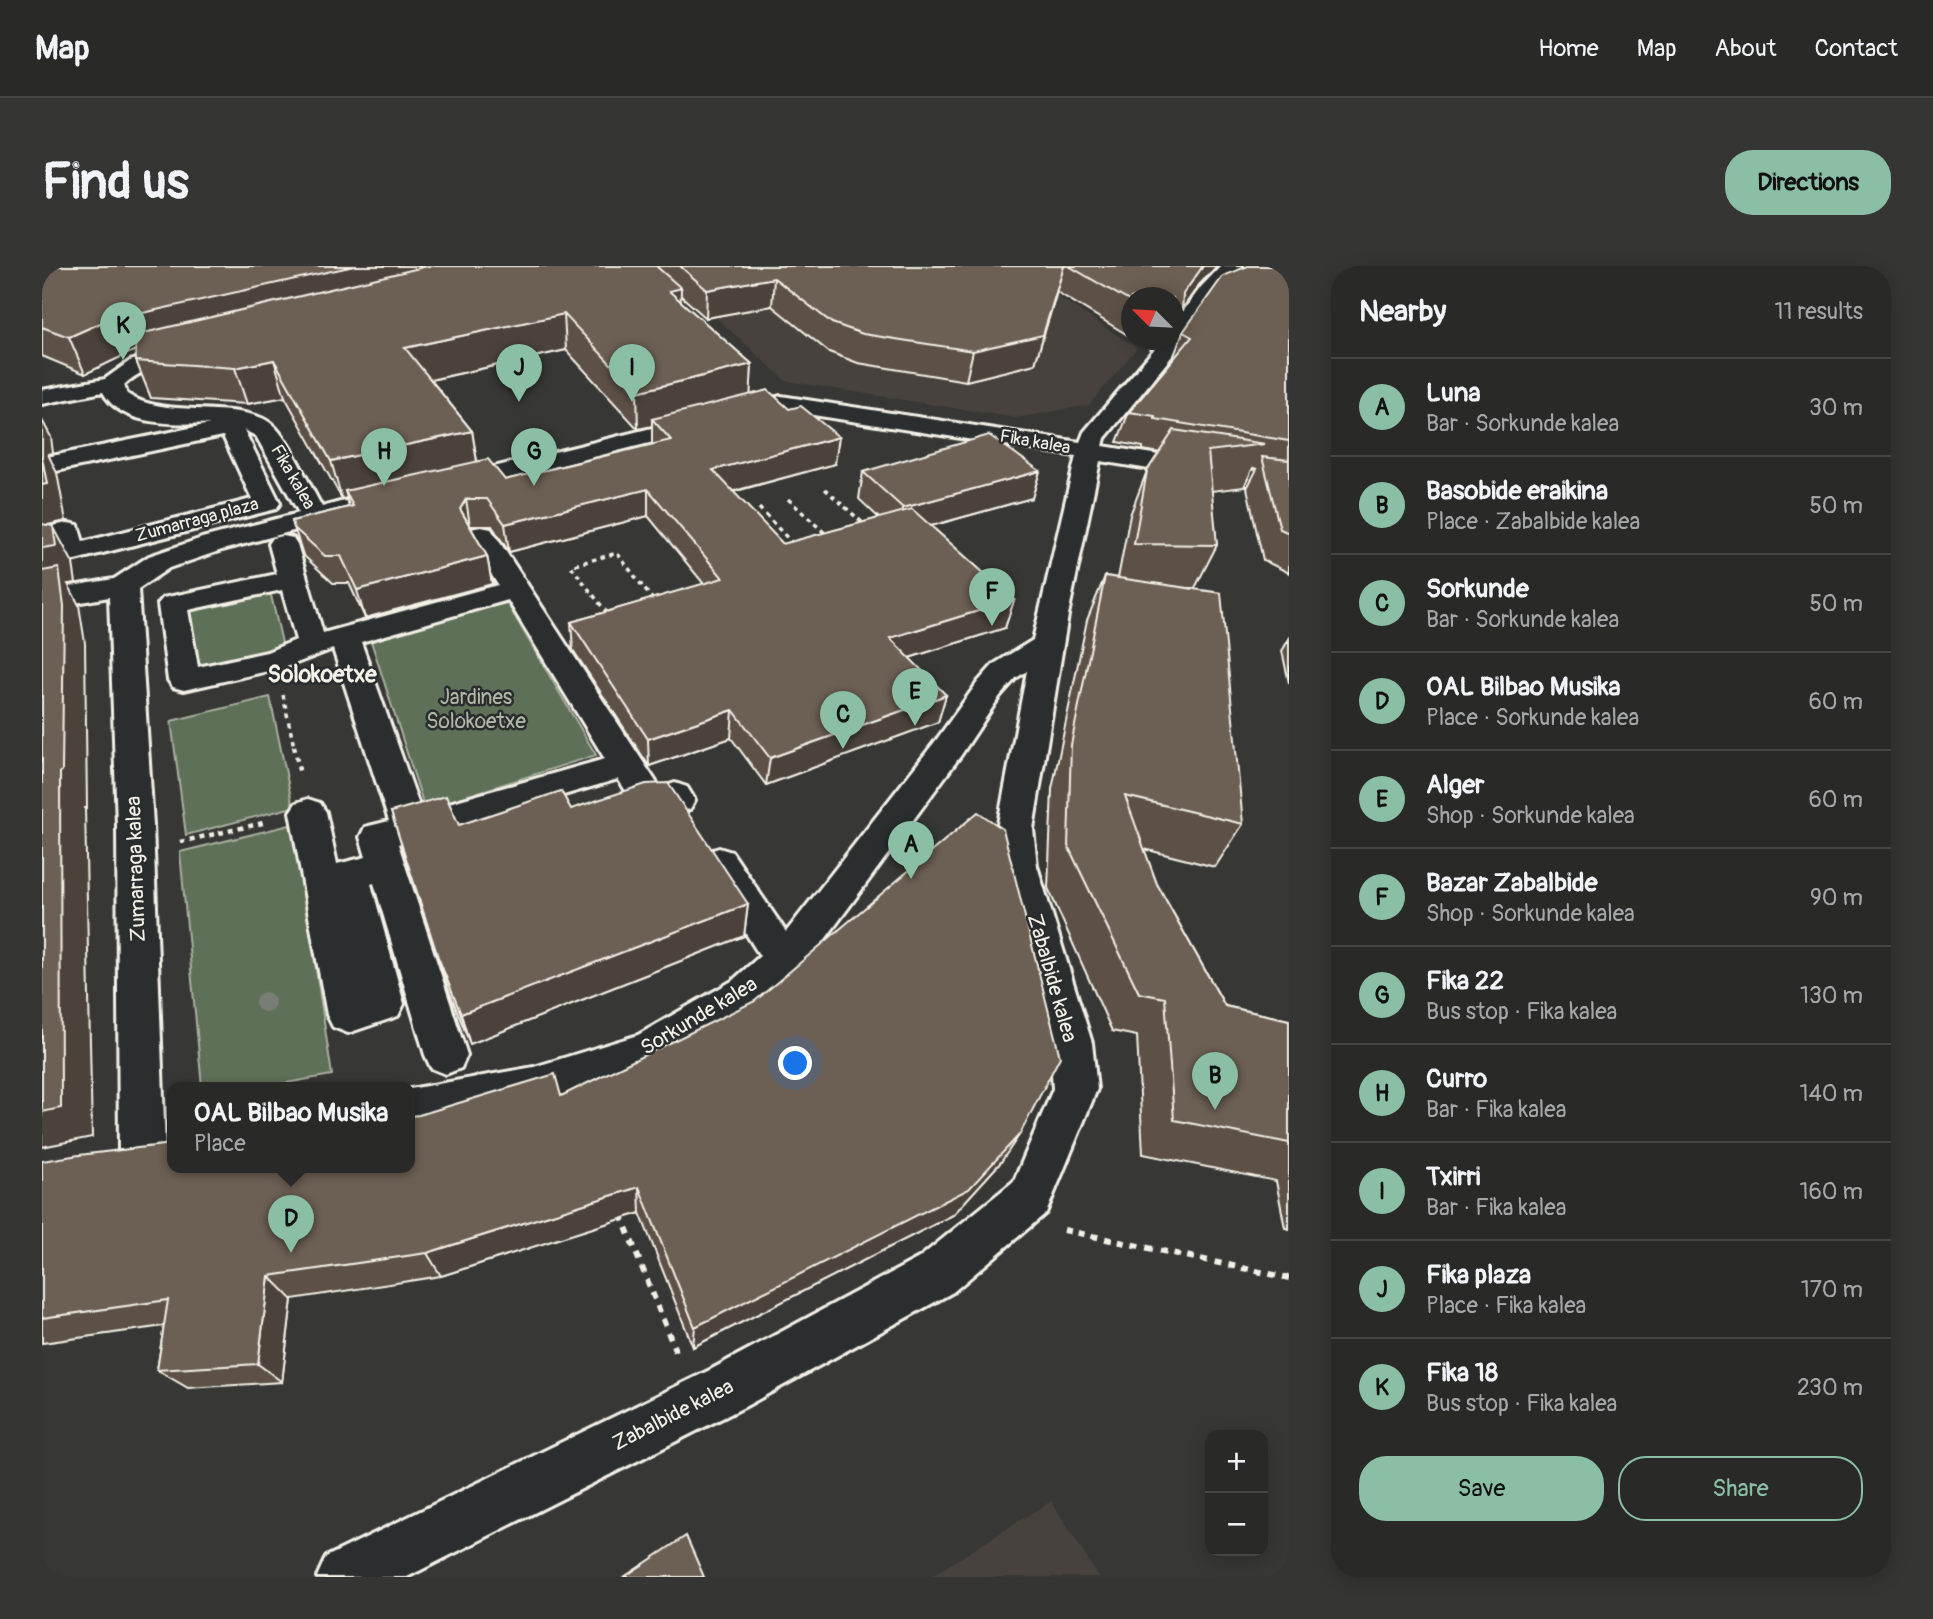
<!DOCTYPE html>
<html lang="en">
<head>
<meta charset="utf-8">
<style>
	:root { --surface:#292928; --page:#353534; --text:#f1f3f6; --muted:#a5a6a8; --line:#454545; --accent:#8abfa5 }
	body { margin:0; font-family:Pangolin,sans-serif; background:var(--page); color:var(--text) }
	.controls { position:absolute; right:21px; bottom:21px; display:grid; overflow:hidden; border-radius:14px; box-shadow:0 4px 18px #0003 }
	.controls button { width:63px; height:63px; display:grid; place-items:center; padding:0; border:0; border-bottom:2px solid var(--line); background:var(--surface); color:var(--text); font:35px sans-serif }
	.compass { position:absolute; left:1079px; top:21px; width:63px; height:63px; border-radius:50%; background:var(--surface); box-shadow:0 4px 18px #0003; rotate:294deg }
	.you { position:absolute; left:754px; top:798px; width:24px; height:24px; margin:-18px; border:5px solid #fff; border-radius:50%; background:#1a73e8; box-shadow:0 0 0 10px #1a73e833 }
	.badge { display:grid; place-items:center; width:46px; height:46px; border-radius:50%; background:var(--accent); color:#111; font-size:23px; font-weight:700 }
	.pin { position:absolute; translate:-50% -58px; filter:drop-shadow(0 2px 4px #0008) }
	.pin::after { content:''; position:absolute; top:37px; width:24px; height:21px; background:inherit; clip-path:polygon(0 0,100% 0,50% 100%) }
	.popup { position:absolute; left:125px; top:816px; width:248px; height:91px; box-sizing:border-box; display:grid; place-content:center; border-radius:14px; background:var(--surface); filter:drop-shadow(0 2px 5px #0005); font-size:23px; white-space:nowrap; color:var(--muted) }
	.popup b { font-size:26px; color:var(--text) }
	.popup::after { content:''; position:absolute; left:50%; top:100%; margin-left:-14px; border:14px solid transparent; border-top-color:var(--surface) }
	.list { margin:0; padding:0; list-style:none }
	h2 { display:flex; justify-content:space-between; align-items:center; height:91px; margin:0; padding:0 28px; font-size:30px }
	h2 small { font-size:23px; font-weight:400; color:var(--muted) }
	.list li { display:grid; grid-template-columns:46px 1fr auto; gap:21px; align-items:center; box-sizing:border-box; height:98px; padding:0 28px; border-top:2px solid var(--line) }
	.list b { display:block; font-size:26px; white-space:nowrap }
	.list p { margin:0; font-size:23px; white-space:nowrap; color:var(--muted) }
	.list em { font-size:23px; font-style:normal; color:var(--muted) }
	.actions { display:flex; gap:14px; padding:21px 28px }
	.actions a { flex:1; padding:16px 0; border:2px solid var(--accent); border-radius:28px; text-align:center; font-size:24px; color:var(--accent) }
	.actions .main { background:var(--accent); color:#111 }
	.map { position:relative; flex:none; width:1247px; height:1311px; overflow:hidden; border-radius:28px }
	header { display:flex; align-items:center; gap:42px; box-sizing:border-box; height:98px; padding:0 35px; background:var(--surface); border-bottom:2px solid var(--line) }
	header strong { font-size:33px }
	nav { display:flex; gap:38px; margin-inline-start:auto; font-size:24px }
	.intro { display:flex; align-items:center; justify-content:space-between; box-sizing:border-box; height:168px; padding:0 42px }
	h1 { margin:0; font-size:49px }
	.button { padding:18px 32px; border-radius:28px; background:var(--accent); color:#111; font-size:24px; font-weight:700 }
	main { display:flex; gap:42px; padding:0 42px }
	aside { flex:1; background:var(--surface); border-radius:28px; box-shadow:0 4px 18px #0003 }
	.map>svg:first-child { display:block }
	.built { fill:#47433e }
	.green { fill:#5e6f58; stroke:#a9b0a0; stroke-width:2 }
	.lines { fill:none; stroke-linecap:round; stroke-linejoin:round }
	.street-casing { stroke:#f4f1e8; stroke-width:6 }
	.secondary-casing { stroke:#f4f1e8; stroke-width:6 }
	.path-far2 { stroke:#f4f1e8; stroke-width:3.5; stroke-dasharray:4.5 4.5; stroke-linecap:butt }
	.path-far1 { stroke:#f4f1e8; stroke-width:4.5; stroke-dasharray:5 5; stroke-linecap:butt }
	.path { stroke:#f4f1e8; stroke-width:6; stroke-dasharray:7 7; stroke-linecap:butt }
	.street { fill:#2a2d2e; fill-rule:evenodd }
	.secondary { fill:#2a2d2e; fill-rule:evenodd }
	.tree { fill:#7a7d74 }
	.wall { fill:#5d5147; stroke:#f4f1e8; stroke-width:2; fill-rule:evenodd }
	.shaded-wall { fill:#4c423a; stroke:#f4f1e8; stroke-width:2 }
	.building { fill:#6c5e53; stroke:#f4f1e8; stroke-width:2 }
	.labels { text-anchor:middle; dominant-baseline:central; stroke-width:5; stroke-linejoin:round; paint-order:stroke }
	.far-street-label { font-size:18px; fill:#f4f1e8; stroke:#2a2d2e }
	.park-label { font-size:21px; fill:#b0b6a7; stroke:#2a2d2e }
	.street-label { font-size:21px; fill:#f4f1e8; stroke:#2a2d2e }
	.neighbourhood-label { font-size:23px; font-weight:bold; fill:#f4f1e8; stroke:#2a2d2e }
</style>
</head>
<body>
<header>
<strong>Map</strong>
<nav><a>Home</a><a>Map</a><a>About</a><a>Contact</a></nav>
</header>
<div class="intro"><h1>Find us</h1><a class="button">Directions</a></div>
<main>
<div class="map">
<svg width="1247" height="1311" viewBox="0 0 1247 1311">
	<rect width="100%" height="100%" fill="#373735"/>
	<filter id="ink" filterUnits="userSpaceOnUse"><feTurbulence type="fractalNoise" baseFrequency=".0143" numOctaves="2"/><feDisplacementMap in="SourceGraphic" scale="14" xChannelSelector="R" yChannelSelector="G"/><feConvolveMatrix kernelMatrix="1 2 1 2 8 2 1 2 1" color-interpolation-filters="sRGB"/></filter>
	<g filter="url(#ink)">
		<g class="built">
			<path d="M636,17l363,3 96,62 -48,57 -73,13 -230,-37z"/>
			<path d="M1009,1235l48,76h-169z"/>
		</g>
		<g class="green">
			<path d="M228,325l13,56 -93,21 -8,-59z"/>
			<path d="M465,337l89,152 -171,54 -56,-174z"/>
			<path d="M228,431l23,110 -107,28 -15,-114z"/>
			<path d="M252,558l38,251 -69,12h-61l-22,-235z"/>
		</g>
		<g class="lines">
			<g class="street-casing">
				<g id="street">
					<path d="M1179,0h21l-27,29 -34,50 -76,93 -2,8 186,30v16l-189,-31 -32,154 -35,214 4,37 55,177 5,46 -51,124 -93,79 -207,114 -339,171h-90l9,-20 384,-187 209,-112 95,-77 39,-92 -3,-46 -49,-177 -4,-37 30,-158 -11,7 -16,18 -39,59 -149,202 -52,48 -95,58 -15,6 -116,36 -124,24v-40l124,-22 104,-32 94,-54 28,-25 -59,-94 5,-10 13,-4 13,4 54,80 151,-193 41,-57 16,-18 39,-24 43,-184 -295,-46 -331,83 -9,-3 -4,-5 4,-5 340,-84 299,46 4,-10 78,-92h12v-16l27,-37z"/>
					<path d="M147,78l8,2 3,5 -3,5c-26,6 -53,10 -73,29l3,9c39,27 121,3 149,34 16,18 33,56 46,79l22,-6 9,2 4,6 -4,6 -131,35 -53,18 -31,21 15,236 12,327 -7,15 -16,6 -16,-6 -7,-15 -2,-327 -8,-228 -67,12v-18l72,-12 35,-23 53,-18 97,-25 -43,-77 -12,-6 36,73 -4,6 -205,52 -10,-2 -4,-6 -1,-12 -14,3v-16l26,-5 10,2 5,17 169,-43 -29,-63 -181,38v-16l168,-34c-34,-1 -88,4 -107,-32l-61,12v-14l63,-11 25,-18z"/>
					<path d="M439,261l10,2 4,6 165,253 15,-5 12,4 8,13 -5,9 -36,10 -12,-4 -24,-36 -220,65 69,211 -6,13 -15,6 -15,-6 -6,-13 -51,-172 -3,1 33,120 -6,12 -50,17 -15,-6 -6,-12 -37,-203 6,-9 12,-4 12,4 6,9 11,52 29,-7 -6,-20 5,-10 24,-6 -56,-172 -47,18 -102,23 -11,-3 -5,-7 -10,-76 5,-6 114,-24 -8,-30 4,-6 10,-2 10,2 4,6 26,89 175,-48 -31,-50 4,-6zM240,324l14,50 -29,12 -69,15 -10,-57zM466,334l97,159 -184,52 -60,-169z"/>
				</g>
			</g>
			<g class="secondary-casing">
				<path id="secondary" d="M1247,4v12l-50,8 -35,15 -7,-2 -3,-4 3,-4 30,-14z"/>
			</g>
			<g class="path-far2">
				<path d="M783,223l40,36"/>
				<path d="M746,233l41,38"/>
				<path d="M717,242l35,37"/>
				<path d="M565,347l-36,-47 46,-13 36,47"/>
				<path d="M241,429l11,52"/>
			</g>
			<g class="path-far1">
				<path d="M252,480l6,29"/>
				<path d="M138,576l83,-19"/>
			</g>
			<g class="path">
				<path d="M579,949l57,142"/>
				<path d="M1022,964l225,48"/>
			</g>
			<use href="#street" class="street"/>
			<use href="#secondary" class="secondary"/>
		</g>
		<circle class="tree" cx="223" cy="736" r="10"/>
		<g class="wall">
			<path d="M0,0h1175l-18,19 -17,23 -9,24v-34h-42v39l-74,-45 -22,72 -69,17 -108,-18 -29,-11 -57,-46 -66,12 -26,-23v6l72,63 -2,31 85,69 -102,28 50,52 96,-26 -20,-19 4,-27 177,-1 -8,27 -101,28 83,74 -9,28 -96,30 37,37 -8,27 -172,63 -35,-47 -82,28 -76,-116 -2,-28 133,-38 -56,-68 -139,36 -17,-26h-22l17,30 5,28 -127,34 -16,-35h-16l-30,-28 -11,-34 57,-14 -2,-9 -5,1 -57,-102 -38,7 -96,-6 -15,-37v-12l-51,25 -43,-18zM524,84l72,79 14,-3v18l-147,36 -28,-19 -5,-30 -41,-51z"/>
			<path d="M1247,0v307l-26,-13 -16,-72 10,-19 -4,-1 -9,19 -33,4 6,54 -22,43h-6l54,236 -28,43 -71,-18 13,35 68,122 64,14v209l-4,-1 -9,-47 -133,-27 -6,-118 -25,-5 -64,-143 4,-99 35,-169 18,-44 13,2 12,-63 17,-44 13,-18 -17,-3v-3l-26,-5 12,-30 43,-51 11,-29z"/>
			<path d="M1094,74h23l-8,9z"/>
			<path d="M1247,373v44l-7,-32z"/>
			<path d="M529,543l177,95 -4,32 -274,108 -22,-56 -57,-176 68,13z"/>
			<path d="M519,830l440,66 -48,53 -260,132 -53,-134 -199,63 -149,23 -10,83 -94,6 -31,-18 7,-44 -122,17v-182l130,6z"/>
		</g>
		<g class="shaded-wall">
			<path d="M312,0h83l-291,79 -61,29 -16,-37 65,-29z"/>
			<path d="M1022,0l-29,98 -69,17 7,-30z"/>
			<path d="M1161,0h14l-18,19 -17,24 1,-15z"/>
			<path d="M732,12l-2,28 -66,12 1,-28z"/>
			<path d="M639,22l-1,35 -11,-32z"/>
			<path d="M522,48l2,36 -154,34 -7,-36z"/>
			<path d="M1113,74h4l-8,9z"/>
			<path d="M232,94l11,37 -38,7 -12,-36z"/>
			<path d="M710,98l-2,37 -98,18v7l-14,3 -1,-37z"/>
			<path d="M0,154l9,17 2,16 -5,1 9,19 9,48 -23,5h10l20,37 3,20 -8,1 11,21 6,38 2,165h-2l7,329 -50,10z"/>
			<path d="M430,165l6,37 -133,23 2,7 -5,1 -11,-38z"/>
			<path d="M797,171l-4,27 -123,33 1,-27z"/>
			<path d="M998,205l-8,27 -134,37 5,-27z"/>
			<path d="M606,223v27l-139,36 -4,-28z"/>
			<path d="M424,233l4,27 -10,-17z"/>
			<path d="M445,290l5,28 -127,34 -8,-28z"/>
			<path d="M972,334l-9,28 -122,38 7,-28z"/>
			<path d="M904,429l-8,27 -172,63 4,-27z"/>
			<path d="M691,444l-2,28 -82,28 -1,-27z"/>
			<path d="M706,638l-4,32 -274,108 -9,-30z"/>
			<path d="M978,868l-19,28 -48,53 -260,132 2,-20z"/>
			<path d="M597,921l1,26 -199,63 -14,-23z"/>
			<path d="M227,1010l23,23 -10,83 -24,-18z"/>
		</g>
		<g class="building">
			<path d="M0,0h312l-220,49v-7l-65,29 -27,-10z"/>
			<path d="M386,0h228l25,22 -12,3 83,73 -115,28 -73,-78 -159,34 67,83 -141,30 -57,-101 -39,8 -99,-7 -1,-26z"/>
			<path d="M638,0h384l-21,69 -70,16 -110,-17 -31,-11 -58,-45 -67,12z"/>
			<path d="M1027,0h134l-20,28 -1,15h-9v-11h-42v4z"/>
			<path d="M1206,0h41v175l-134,-22v-3l-26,-4 63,-75 -9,-5 40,-56z"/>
			<path d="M726,124l21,19 12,-3 38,31 -126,33 70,74 129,-35 102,91 -124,38 56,57 -176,63 -37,-48 -85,29 -77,-117 152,-44 -75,-89 -143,35 -18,-25h-21l-6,10 27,47 -130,34 -16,-34h-16l-31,-28 -2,-7 61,-15 -8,-15 143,-32 17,21 166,-40 -19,-21z"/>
			<path d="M1132,164l91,14 -57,7 9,94 -83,-1 13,-73z"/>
			<path d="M947,169l51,36 -137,37 -40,-36z"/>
			<path d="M0,191l5,27 -5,1z"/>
			<path d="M1220,191l27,3v73l-9,-4z"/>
			<path d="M0,258l11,2 3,20 -14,2z"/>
			<path d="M17,302l5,38 -2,165 -2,1 1,336 -19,4v-541z"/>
			<path d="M1063,310l116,17 22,231 -118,-28 32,88 68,122 64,14v123l-115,-23 -9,-122 -26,-5 -71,-147 3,-101z"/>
			<path d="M626,517l80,121 -287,110 -23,-57 -47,-145 55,-16 13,29 102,-34 10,18 75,-25z"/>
			<path d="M936,546l25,17 57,228 -40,77 -51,55 -274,138 -56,-140 -212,66 -158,23 -11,88 -101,6 11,-70 -126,18v-157l37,-6 93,-11v23h238v-51l9,-1 136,-41 6,22 194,-95z"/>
			<path d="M644,1270l18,41h-80z"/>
		</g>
	</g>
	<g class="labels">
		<g class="far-street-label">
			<text transform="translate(993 176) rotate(10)">Fika kalea</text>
			<text transform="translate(251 211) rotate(60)">Fika kalea</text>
			<text transform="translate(155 254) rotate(-15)">Zumarraga plaza</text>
		</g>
		<g class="park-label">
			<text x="434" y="431">Jardines<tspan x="434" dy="24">Solokoetxe</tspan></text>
		</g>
		<g class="street-label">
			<text transform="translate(94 603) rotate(-92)">Zumarraga kalea</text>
			<text transform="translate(1010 712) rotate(74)">Zabalbide kalea</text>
			<text transform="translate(657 750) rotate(-31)">Sorkunde kalea</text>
			<text transform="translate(631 1149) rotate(-27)">Zabalbide kalea</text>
		</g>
		<g class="neighbourhood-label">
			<text x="280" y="408">Solokoetxe</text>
		</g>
	</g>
</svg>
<div class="controls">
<button>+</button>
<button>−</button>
</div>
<svg class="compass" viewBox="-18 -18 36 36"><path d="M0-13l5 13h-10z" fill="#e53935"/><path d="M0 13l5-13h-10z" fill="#a5a6a8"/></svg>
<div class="you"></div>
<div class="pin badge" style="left:869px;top:613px">A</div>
<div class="pin badge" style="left:1173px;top:844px">B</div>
<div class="pin badge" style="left:801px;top:483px">C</div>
<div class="pin badge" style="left:249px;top:987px">D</div>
<div class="popup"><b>OAL Bilbao Musika</b>Place</div>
<div class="pin badge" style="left:873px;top:460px">E</div>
<div class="pin badge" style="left:950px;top:360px">F</div>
<div class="pin badge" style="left:492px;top:220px">G</div>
<div class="pin badge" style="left:342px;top:220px">H</div>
<div class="pin badge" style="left:590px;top:136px">I</div>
<div class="pin badge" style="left:477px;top:136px">J</div>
<div class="pin badge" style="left:81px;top:94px">K</div>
</div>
<aside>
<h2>Nearby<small>11 results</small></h2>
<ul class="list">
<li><span class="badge">A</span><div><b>Luna</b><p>Bar · Sorkunde kalea</p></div><em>30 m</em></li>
<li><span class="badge">B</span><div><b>Basobide eraikina</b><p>Place · Zabalbide kalea</p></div><em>50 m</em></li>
<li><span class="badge">C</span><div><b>Sorkunde</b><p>Bar · Sorkunde kalea</p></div><em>50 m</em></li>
<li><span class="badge">D</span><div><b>OAL Bilbao Musika</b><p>Place · Sorkunde kalea</p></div><em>60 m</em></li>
<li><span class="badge">E</span><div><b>Alger</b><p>Shop · Sorkunde kalea</p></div><em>60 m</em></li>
<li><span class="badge">F</span><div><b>Bazar Zabalbide</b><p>Shop · Sorkunde kalea</p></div><em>90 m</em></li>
<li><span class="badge">G</span><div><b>Fika 22</b><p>Bus stop · Fika kalea</p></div><em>130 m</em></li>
<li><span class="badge">H</span><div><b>Curro</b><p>Bar · Fika kalea</p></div><em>140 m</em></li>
<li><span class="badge">I</span><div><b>Txirri</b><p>Bar · Fika kalea</p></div><em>160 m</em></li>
<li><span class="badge">J</span><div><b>Fika plaza</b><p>Place · Fika kalea</p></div><em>170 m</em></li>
<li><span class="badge">K</span><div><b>Fika 18</b><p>Bus stop · Fika kalea</p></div><em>230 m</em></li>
</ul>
<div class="actions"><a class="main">Save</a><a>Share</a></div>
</aside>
</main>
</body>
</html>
